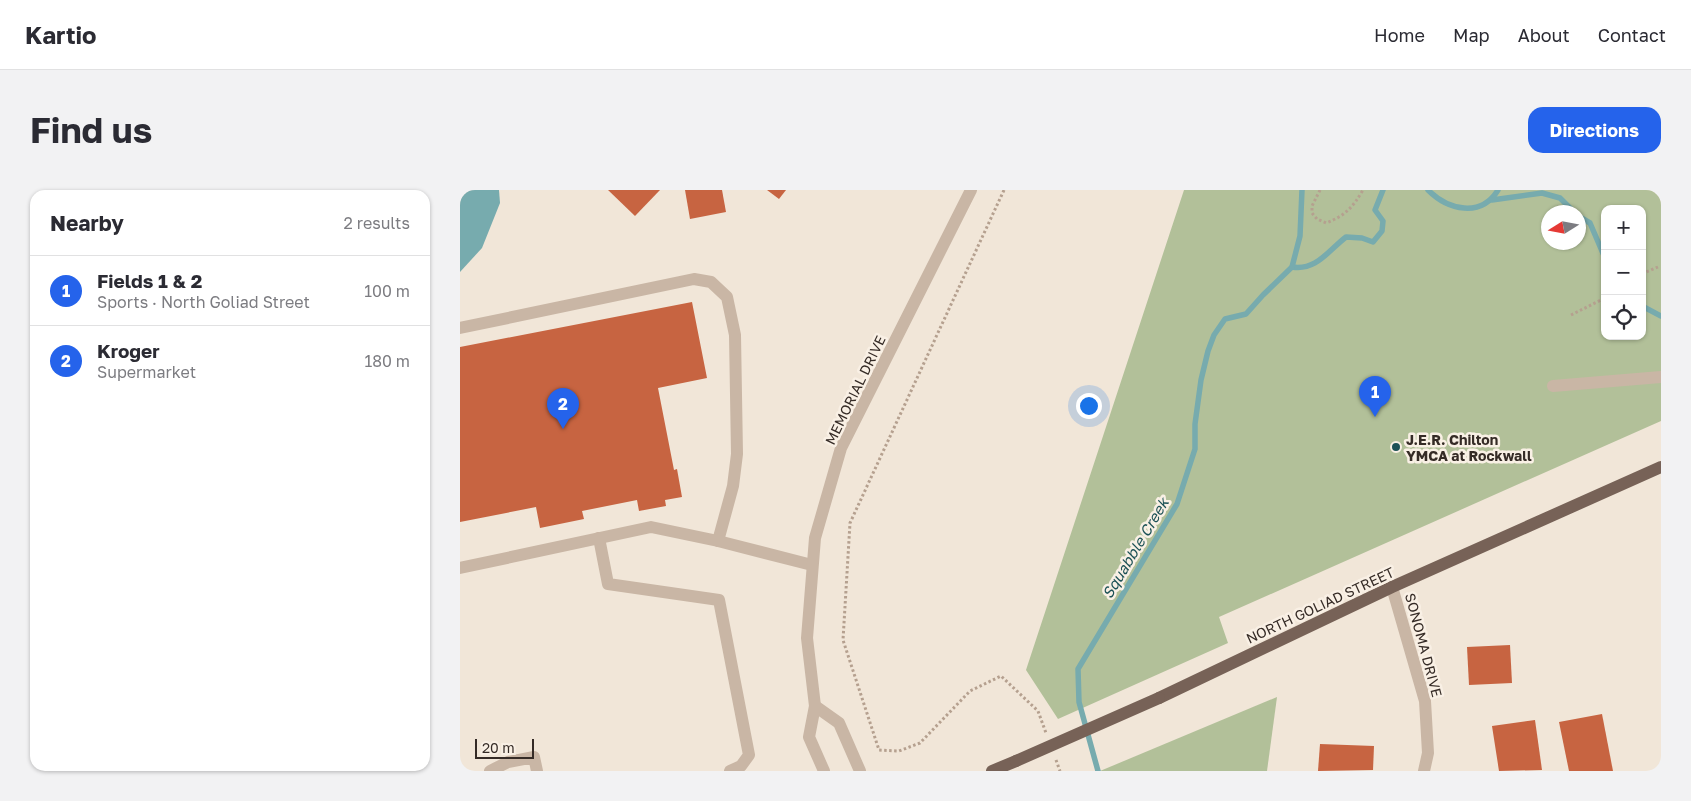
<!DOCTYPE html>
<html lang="en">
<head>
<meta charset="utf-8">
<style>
	:root { --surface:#fff; --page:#f2f2f3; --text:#2b2b33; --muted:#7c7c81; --line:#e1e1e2; --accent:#2563eb }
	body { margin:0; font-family:"Golos Text",sans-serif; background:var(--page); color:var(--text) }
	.controls { position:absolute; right:15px; top:15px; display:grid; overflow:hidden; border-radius:10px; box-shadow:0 1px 4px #0004 }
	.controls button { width:45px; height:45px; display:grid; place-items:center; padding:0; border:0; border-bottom:1px solid var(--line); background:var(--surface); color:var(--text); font:25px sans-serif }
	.compass { position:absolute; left:1081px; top:15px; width:45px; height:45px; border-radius:50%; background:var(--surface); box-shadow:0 1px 4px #0004; rotate:259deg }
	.scale { position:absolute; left:15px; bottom:12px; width:59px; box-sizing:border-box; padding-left:5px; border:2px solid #352b26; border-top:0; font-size:14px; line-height:18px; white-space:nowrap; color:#352b26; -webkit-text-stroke:4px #f9f0e5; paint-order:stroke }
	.you { position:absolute; left:628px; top:215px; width:18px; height:18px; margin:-12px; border:4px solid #fff; border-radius:50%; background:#1a73e8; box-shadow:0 0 0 8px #1a73e833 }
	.badge { display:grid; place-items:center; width:32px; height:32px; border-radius:50%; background:var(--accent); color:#fff; font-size:16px; font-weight:700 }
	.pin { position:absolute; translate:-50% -41px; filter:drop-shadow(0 1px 2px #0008) }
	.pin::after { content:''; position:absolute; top:26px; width:18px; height:15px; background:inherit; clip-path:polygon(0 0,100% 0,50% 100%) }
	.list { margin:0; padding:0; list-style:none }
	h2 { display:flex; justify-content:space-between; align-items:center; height:65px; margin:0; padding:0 20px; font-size:21px }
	h2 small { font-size:16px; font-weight:400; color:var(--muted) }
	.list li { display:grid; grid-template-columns:32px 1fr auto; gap:15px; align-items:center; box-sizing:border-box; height:70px; padding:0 20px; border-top:1px solid var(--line) }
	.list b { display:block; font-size:19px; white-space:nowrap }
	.list p { margin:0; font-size:16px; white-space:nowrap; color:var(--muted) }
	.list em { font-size:16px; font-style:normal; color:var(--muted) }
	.icon { flex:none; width:28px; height:28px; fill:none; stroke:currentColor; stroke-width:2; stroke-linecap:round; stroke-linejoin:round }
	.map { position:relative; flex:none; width:1201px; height:581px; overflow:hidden; border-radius:15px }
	header { display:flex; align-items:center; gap:30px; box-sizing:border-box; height:70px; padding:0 25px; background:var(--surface); border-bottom:1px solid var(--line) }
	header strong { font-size:24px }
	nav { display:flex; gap:28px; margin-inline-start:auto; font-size:18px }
	.intro { display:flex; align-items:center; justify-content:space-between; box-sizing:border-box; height:120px; padding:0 30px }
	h1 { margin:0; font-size:35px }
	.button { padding:12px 22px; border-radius:15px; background:var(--accent); color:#fff; font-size:18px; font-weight:700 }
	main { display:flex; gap:30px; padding:0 30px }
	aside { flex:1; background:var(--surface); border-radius:15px; box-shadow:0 1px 4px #0004 }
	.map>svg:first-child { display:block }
	.green { fill:#b2c099; fill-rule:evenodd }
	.water { fill:#77abae }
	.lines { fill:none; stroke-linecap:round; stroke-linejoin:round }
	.stream { stroke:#77abae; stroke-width:5.5 }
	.building { fill:#c76441 }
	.path { stroke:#b5a08f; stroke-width:3; stroke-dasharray:2.5 2.5; stroke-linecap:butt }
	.minor { stroke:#c9b6a5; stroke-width:12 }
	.major { stroke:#776257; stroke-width:12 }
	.major-bridge { stroke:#776257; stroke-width:12 }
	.poi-dot { fill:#1c5156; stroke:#f9f0e5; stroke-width:2 }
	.labels { text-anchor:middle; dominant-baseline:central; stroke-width:5; stroke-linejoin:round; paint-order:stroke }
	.street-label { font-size:14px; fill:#352b26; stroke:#f9f0e5 }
	.poi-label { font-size:14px; font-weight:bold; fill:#352b26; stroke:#f9f0e5; text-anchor:start }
	.water-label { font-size:15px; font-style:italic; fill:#1c5156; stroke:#f9f0e5 }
</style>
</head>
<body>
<header>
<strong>Kartio</strong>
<nav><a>Home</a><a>Map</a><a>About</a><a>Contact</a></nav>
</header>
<div class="intro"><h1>Find us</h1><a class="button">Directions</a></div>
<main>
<aside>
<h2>Nearby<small>2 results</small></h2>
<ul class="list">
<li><span class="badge">1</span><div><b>Fields 1 &amp; 2</b><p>Sports · North Goliad Street</p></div><em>100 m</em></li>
<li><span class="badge">2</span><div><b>Kroger</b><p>Supermarket</p></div><em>180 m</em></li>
</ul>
</aside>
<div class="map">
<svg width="1201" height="581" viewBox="0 0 1201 581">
	<rect width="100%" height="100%" fill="#f1e6d8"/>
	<g class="green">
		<path d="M724,0h477v231l-442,196 9,26 -170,76 -32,-49zM1145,19h37v127h-37zM1088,22h30v30h-30z"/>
		<path d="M817,507l-10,74h-167z"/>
	</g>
	<path class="water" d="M0,0h39l1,13 -18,45 -22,24z"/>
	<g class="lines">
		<g class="stream">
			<path d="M968,0c20,20 53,28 70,0"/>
			<path d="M1032,10l50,-7 18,5 14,14"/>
			<path d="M1118,26l12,7 15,35"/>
			<path d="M832,77c24,4 36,-16 54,-30l16,1 11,4 9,-11 1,-10 -8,-11 8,-20"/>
			<path d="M1182,116l19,10"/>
			<path d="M638,581l-19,-69 -1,-33 99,-165 18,-55v-25l6,-44 7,-29 6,-16 11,-16 21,-5 17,-19 29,-28 8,-31 2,-46"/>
		</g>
	</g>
	<g class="building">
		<path d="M148,0h52l-25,26z"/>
		<path d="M225,0h37l4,22 -36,7z"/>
		<path d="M307,0h19l-7,9z"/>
		<path d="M232,112l15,76 -49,10 16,82 3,-1 5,28 -17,3 1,6 -27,5 -2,-11 -55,11 2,8 -44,9 -4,-21 -76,15v-175z"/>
		<path d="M1050,455l2,38 -43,2 -2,-38z"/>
		<path d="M1142,524l11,57h-44l-10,-49z"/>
		<path d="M1075,530l7,50 -43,1 -7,-45z"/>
		<path d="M860,554l54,2 -1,24 -55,1z"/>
	</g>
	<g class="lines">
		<g class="path">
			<path d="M544,0l-154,333 -7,117 36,110 20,1 21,-8 50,-52 31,-15 37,35 8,22"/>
			<path d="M860,0l-8,16v7l5,6 9,4c19,-7 27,-16 37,-33"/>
			<path d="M1182,84l16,-7"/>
			<path d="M1111,125l34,-17"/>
			<path d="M596,570l4,11"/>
			<path d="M1200,581l1,-5"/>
		</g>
		<g class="minor">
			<path d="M0,138l234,-49 17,3 16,15 8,38 2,119 -4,32 -15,55"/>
			<path d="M1093,196l108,-9"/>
			<path d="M139,348l9,46 111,16 30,155 -8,11 -11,5"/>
			<path d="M0,378l191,-41 67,14 94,24"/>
			<path d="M932,397l33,114 3,52 -4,18"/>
			<path d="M355,516l24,17 21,48"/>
			<path d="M30,581l18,-9 26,-5 3,14"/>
			<path d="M364,581l-15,-34 6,-31 -8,-68 8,-100 26,-90 130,-258"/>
		</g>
		<g class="major">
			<path d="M699,508l233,-111 269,-120"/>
			<path d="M532,581l24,-10"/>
		</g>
		<path class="major-bridge" d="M556,571l143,-63"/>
	</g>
	<circle class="poi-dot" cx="936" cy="257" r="5"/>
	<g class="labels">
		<g class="street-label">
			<text transform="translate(395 200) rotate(-64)">MEMORIAL DRIVE</text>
			<text transform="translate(860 415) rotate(-25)">NORTH GOLIAD STREET</text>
			<text transform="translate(964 455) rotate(75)">SONOMA DRIVE</text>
		</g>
		<g class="poi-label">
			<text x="946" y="249">J.E.R. Chilton<tspan x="946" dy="16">YMCA at Rockwall</tspan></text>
		</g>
		<g class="water-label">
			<text transform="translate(675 358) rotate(-59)">Squabble Creek</text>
		</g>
	</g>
</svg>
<div class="controls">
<button>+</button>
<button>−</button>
<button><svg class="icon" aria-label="locate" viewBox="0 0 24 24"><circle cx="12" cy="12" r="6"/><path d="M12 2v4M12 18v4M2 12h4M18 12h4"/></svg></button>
</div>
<svg class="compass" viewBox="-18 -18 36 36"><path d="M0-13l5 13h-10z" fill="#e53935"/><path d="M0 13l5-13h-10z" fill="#7c7c81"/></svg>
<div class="scale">20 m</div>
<div class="you"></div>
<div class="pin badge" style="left:915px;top:227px">1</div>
<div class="pin badge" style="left:103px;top:239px">2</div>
</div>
</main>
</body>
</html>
